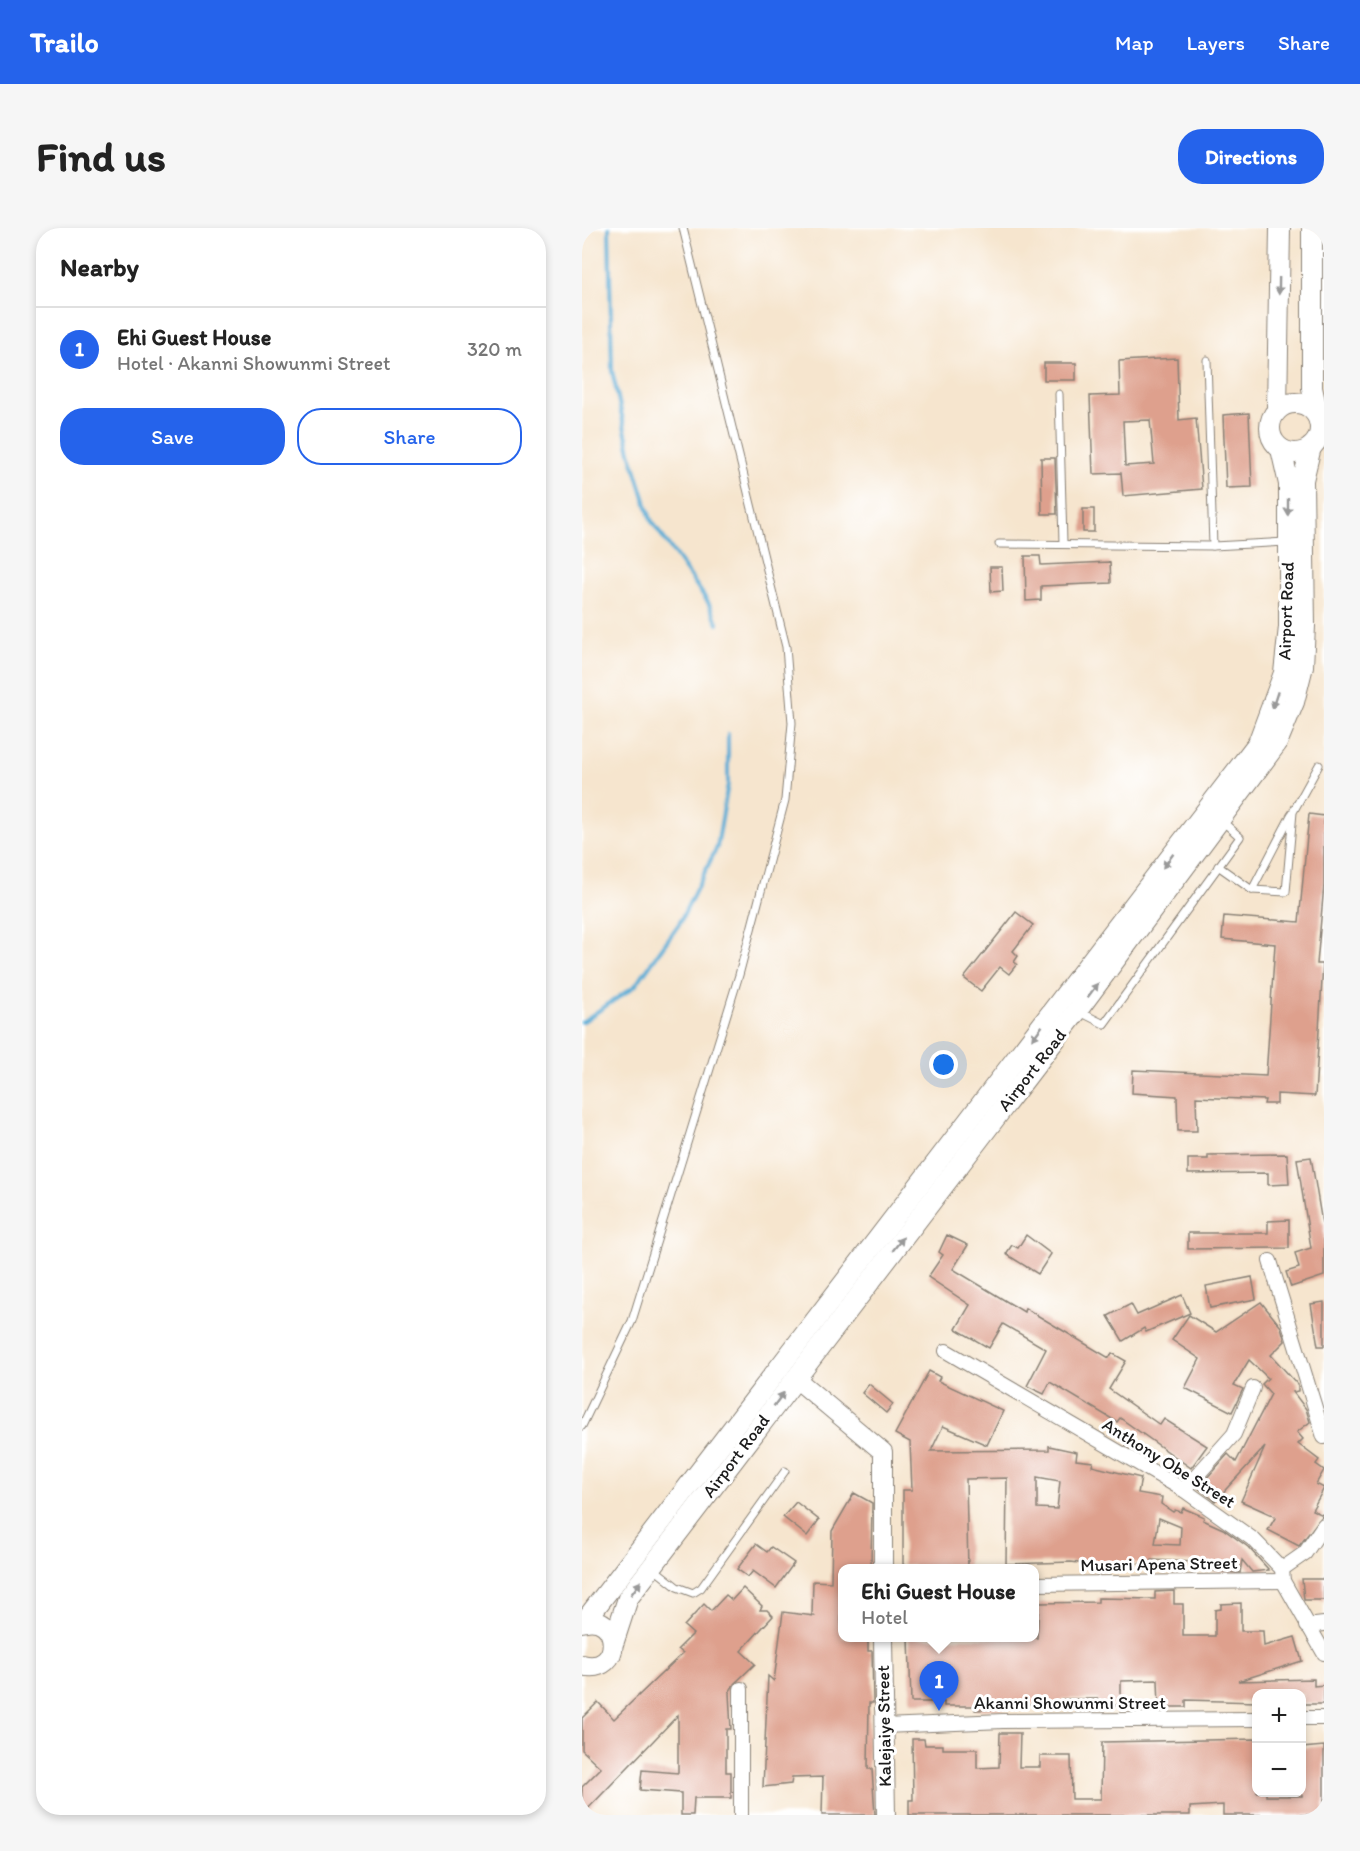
<!DOCTYPE html>
<html lang="en">
<head>
<meta charset="utf-8">
<style>
	:root { --surface:#fff; --page:#f6f6f6; --text:#222; --muted:#767676; --line:#e0e0e0; --accent:#2563eb }
	body { margin:0; font-family:Itim,sans-serif; background:var(--page); color:var(--text) }
	.controls { position:absolute; right:18px; bottom:18px; display:grid; overflow:hidden; border-radius:12px; box-shadow:0 3px 9px #0003 }
	.controls button { width:54px; height:54px; display:grid; place-items:center; padding:0; border:0; border-bottom:2px solid var(--line); background:var(--surface); color:var(--text); font:30px sans-serif }
	.you { position:absolute; left:362px; top:837px; width:21px; height:21px; margin:-15px; border:4px solid #fff; border-radius:50%; background:#1a73e8; box-shadow:0 0 0 9px #1a73e833 }
	.badge { display:grid; place-items:center; width:39px; height:39px; border-radius:50%; background:var(--accent); color:#fff; font-size:20px; font-weight:700 }
	.pin { position:absolute; translate:-50% -50px; filter:drop-shadow(0 2px 3px #0008) }
	.pin::after { content:''; position:absolute; top:32px; width:21px; height:18px; background:inherit; clip-path:polygon(0 0,100% 0,50% 100%) }
	.popup { position:absolute; left:256px; top:1336px; width:201px; height:78px; box-sizing:border-box; display:grid; place-content:center; border-radius:12px; background:var(--surface); filter:drop-shadow(0 2px 4px #0005); font-size:20px; white-space:nowrap; color:var(--muted) }
	.popup b { font-size:22px; color:var(--text) }
	.popup::after { content:''; position:absolute; left:50%; top:100%; margin-left:-12px; border:12px solid transparent; border-top-color:var(--surface) }
	.list { margin:0; padding:0; list-style:none }
	h2 { display:flex; justify-content:space-between; align-items:center; height:78px; margin:0; padding:0 24px; font-size:26px }
	h2 small { font-size:20px; font-weight:400; color:var(--muted) }
	.list li { display:grid; grid-template-columns:39px 1fr auto; gap:18px; align-items:center; box-sizing:border-box; height:84px; padding:0 24px; border-top:2px solid var(--line) }
	.list b { display:block; font-size:22px; white-space:nowrap }
	.list p { margin:0; font-size:20px; white-space:nowrap; color:var(--muted) }
	.list em { font-size:20px; font-style:normal; color:var(--muted) }
	.actions { display:flex; gap:12px; padding:18px 24px }
	.actions a { flex:1; padding:14px 0; border:2px solid var(--accent); border-radius:24px; text-align:center; font-size:21px; color:var(--accent) }
	.actions .main { background:var(--accent); color:#fff }
	.map { position:relative; flex:none; width:742px; height:1587px; overflow:hidden; border-radius:24px }
	header { display:flex; align-items:center; gap:36px; box-sizing:border-box; height:84px; padding:0 30px; background:var(--accent); color:#fff }
	header strong { font-size:28px }
	nav { display:flex; gap:33px; margin-inline-start:auto; font-size:21px }
	.intro { display:flex; align-items:center; justify-content:space-between; box-sizing:border-box; height:144px; padding:0 36px }
	h1 { margin:0; font-size:42px }
	.button { padding:15px 27px; border-radius:24px; background:var(--accent); color:#fff; font-size:21px; font-weight:700 }
	main { display:flex; gap:36px; padding:0 36px }
	aside { flex:1; background:var(--surface); border-radius:24px; box-shadow:0 3px 9px #0003 }
	.map>svg:first-child { display:block }
	.lines { fill:none; stroke-linecap:round; stroke-linejoin:round }
	.stream { stroke:#5cadd6; stroke-width:4 }
	.building { fill:#dea08d; fill-rule:evenodd }
	.service-casing { stroke:#898075; stroke-width:9 }
	.minor-casing { stroke:#898075; stroke-width:16 }
	.tertiary-casing { stroke:#898075; stroke-width:20 }
	.secondary-casing { stroke:#898075; stroke-width:22 }
	.service { stroke:#fff; stroke-width:7 }
	.minor { stroke:#fff; stroke-width:14 }
	.tertiary { stroke:#fff; stroke-width:18 }
	.secondary { stroke:#fff; stroke-width:20 }
	.oneway { fill:#999 }
	.labels { text-anchor:middle; dominant-baseline:central; stroke-width:6; stroke-linejoin:round; paint-order:stroke }
	.street-label { font-size:18px; fill:#1c1c1c; stroke:#fff }
</style>
</head>
<body>
<header>
<strong>Trailo</strong>
<nav><a>Map</a><a>Layers</a><a>Share</a></nav>
</header>
<div class="intro"><h1>Find us</h1><a class="button">Directions</a></div>
<main>
<aside>
<h2>Nearby<small></small></h2>
<ul class="list">
<li><span class="badge">1</span><div><b>Ehi Guest House</b><p>Hotel · Akanni Showunmi Street</p></div><em>320 m</em></li>
</ul>
<div class="actions"><a class="main">Save</a><a>Share</a></div>
</aside>
<div class="map">
<svg width="742" height="1587" viewBox="0 0 742 1587">
	<rect width="100%" height="100%" fill="#fff"/>
	<filter id="ink" filterUnits="userSpaceOnUse"><feTurbulence type="fractalNoise" baseFrequency=".0167" numOctaves="2"/><feDisplacementMap in="SourceGraphic" scale="12" xChannelSelector="R" yChannelSelector="G"/><feConvolveMatrix kernelMatrix="1 2 1 2 8 2 1 2 1" color-interpolation-filters="sRGB"/></filter>
	<filter id="wash" filterUnits="userSpaceOnUse"><feTurbulence type="fractalNoise" baseFrequency=".008" numOctaves="4" result="noise"/><feDisplacementMap in="SourceGraphic" scale="24" xChannelSelector="R" yChannelSelector="G"/><feGaussianBlur stdDeviation="1.35" result="paint"/><feColorMatrix in="noise" values="0 0 0 0 0 0 0 0 0 0 0 0 0 0 0 0 0 1.4 0 .05"/><feComposite in="paint" operator="in"/></filter>
	<g filter="url(#wash)">
		<rect width="100%" height="100%" fill="#f6e5ce"/>
		<g class="lines">
			<g class="stream">
				<path d="M27,0l3,143 18,81 21,68 57,82 10,22"/>
				<path d="M0,794l53,-36 44,-62 38,-77 11,-63v-50"/>
			</g>
		</g>
		<g id="blocks">
			<g class="building">
				<path d="M595,130l2,62 17,-2 6,71 -79,7 -2,-23 -28,1 -3,-78 30,-1 -1,-34zM568,192l4,44 -29,2 -2,-45z"/>
				<rect x="462" y="135" width="32" height="17"/>
				<path d="M667,185l3,74 -26,1 -3,-73z"/>
				<path d="M459,230h14l2,56h-15z"/>
				<rect x="501" y="281" width="11" height="23"/>
				<path d="M443,328h15l1,9 69,-3 1,21 -70,3v14l-15,1z"/>
				<path d="M408,339h12l1,24 -12,1z"/>
				<path d="M727,586l15,2v69l-7,79h6l-8,132 -38,-2v10h-13l1,-4 -69,-3 1,34h-19l-1,-35 -45,-3 1,-23 133,6 9,-132 -53,-5 2,-23 75,6z"/>
				<path d="M434,684l17,13 -20,26 5,5 -4,6 3,2 -8,10 -9,-7 -19,24 -17,-13z"/>
				<path d="M705,926l2,30 -21,1v-12l-80,1v-15h20v-4z"/>
				<path d="M729,929l11,66h2v53l-33,11 -5,-15 13,-4 -4,-15 16,-5 -14,-89z"/>
				<path d="M707,992v28l-101,1v-16h80v-12z"/>
				<path d="M365,1007l21,10 -15,24 71,43 1,-4 84,50 3,-5 14,8 -17,28 51,36 4,-6 43,27 -16,22 -71,-50 -3,4 -67,-40 -6,12 -17,-8 19,-37 -43,-25 -14,24 -33,-19 14,-24 -42,-28 15,-22 -4,-3z"/>
				<path d="M444,1007l25,19 -13,20 -32,-20 6,-9 6,3z"/>
				<path d="M670,1049l4,22 -46,9 -4,-22z"/>
				<path d="M600,1067l8,18 -44,19 -2,-4 -21,13 -15,-25 23,-12 6,11z"/>
				<path d="M679,1074l20,25 4,14 -14,14 27,30v6l-5,1 13,17 4,13 -13,10 6,7 -5,5 21,16 -3,4 8,6 -8,14 8,4 -12,22 11,5 -24,31 -31,-16 7,-12 -3,-3 -31,-14 24,-54 -50,54 -17,-13 30,-34 8,8 35,-68 -9,-10 6,-6 -19,-18 -15,25 9,4 -11,23 -47,-24 15,-29 -28,-19 17,-25 27,17z"/>
				<path d="M742,1074v44h-6l-7,-42z"/>
				<path d="M347,1143l11,6 -2,4 65,30 -16,34 -44,-19 -12,25 118,-1v-4l28,6 -1,8 17,2 -1,4 49,12 -3,15 24,4 -1,7 12,8 2,-2 6,2 2,-4 21,9 -1,3 20,9 25,18 21,23 -17,2 -10,-12 -2,13 -26,-2v-3l-21,1v-7l-41,-2v5l-25,-3v7l-25,-1v-2l-31,-4 -65,2 1,-86 -41,1 2,90h-56l1,-4h-10v-75h9l-2,-48 -15,-8zM455,1249l23,4 -3,28 -20,-1zM577,1290l22,9 -1,18 -25,-1z"/>
				<path d="M287,1156l24,20 -7,9 -24,-20z"/>
				<path d="M272,1265l18,10 -1,66h-28l-2,51 2,18h25v13h4l1,52h-4l-1,66h4l3,46h-53l1,-38 -31,1 -1,6 -28,3 5,-111 6,5 9,-69 31,4 -2,-2 1,-33 18,1 1,-51z"/>
				<path d="M214,1274l23,18 -12,16 -24,-19z"/>
				<path d="M174,1316l11,8 4,-5 23,16 -18,25 -23,-17 -5,6 -11,-8z"/>
				<path d="M720,1351h22v21h-20z"/>
				<path d="M161,1360l19,18 -2,4h7l6,6 -32,35 14,13 -21,20 -5,9 2,36h-5v43h5v26h-37l-1,17h-12v-22l-41,-3 2,-20 36,3v-58l-96,100v-28l19,-19 -19,-18v-32l16,-16 16,17 69,-66 -5,-4 15,-15 -9,-8 20,-22 7,7 15,-16 6,5z"/>
				<path d="M592,1363v13h9v32h32v-26l6,-1v-5l20,-1v28h22l1,15 31,-9 7,24 -64,20 76,-2v7l10,-1v19h-22v-10h-45v8l-71,-2v7h-27l-1,-27 -37,1v24h-23v-6h-36v4l-57,2v4l-30,1v-4h-31v-4h-33l-2,-64h128l2,-35 59,-1v-4l57,1v-7z"/>
				<path d="M418,1505h20l-1,34h21v-11h31l1,43h29l1,-57 155,-3v53h9v4h36v-48l22,-2v69h-101v-10l-33,2v8h-281v-15h4l-1,-61h12l1,6h18v4h34v19l22,-1z"/>
			</g>
		</g>
	</g>
	<g filter="url(#ink)">
		<use href="#blocks" fill-opacity="0" stroke="#898075" stroke-width="1.5"/>
		<g class="lines">
			<g class="service-casing">
				<g id="service">
					<path d="M625,132l6,186"/>
					<path d="M477,166l4,149"/>
					<path d="M417,316l214,2 73,-4"/>
					<path d="M636,638l34,24 34,2 7,-80 26,-47"/>
					<path d="M670,662l39,-75"/>
					<path d="M498,784l24,12 136,-187 -19,-17"/>
					<path d="M0,1198l50,-105 107,-346 46,-175 7,-77 -6,-76 -103,-419"/>
					<path d="M71,1340l24,19 16,6 8,-5 84,-117"/>
				</g>
			</g>
			<g class="minor-casing">
				<g id="minor">
					<path d="M688,1033l54,176"/>
					<path d="M364,1123l238,139 70,50 28,29 1,12 41,72"/>
					<path d="M602,1262l50,-56 19,-46"/>
					<path d="M700,1341l23,-16 19,-28"/>
					<path d="M453,1356l248,-3"/>
					<path d="M725,1398l17,-2"/>
					<path d="M159,1461v126"/>
					<path d="M720,1490h22"/>
					<path d="M302,1498l119,-5 253,-2"/>
				</g>
			</g>
			<g class="tertiary-casing">
				<g id="tertiary">
					<path d="M213,1150l88,74v116"/>
					<path d="M301,1410l3,177"/>
				</g>
			</g>
			<g class="secondary-casing">
				<g id="secondary">
					<path d="M730,0v160l8,36"/>
					<circle cx="713" cy="200" r="25"/>
					<path d="M695,182l3,-182"/>
					<path d="M3,1393l673,-878 26,-70 5,-46v-143l-8,-35"/>
					<path d="M0,1394c40,-12 42,54 0,43"/>
					<path d="M32,1413l14,-43 449,-587 200,-268 17,-41 9,-36 2,-40 -2,-146 8,-33"/>
				</g>
			</g>
			<use href="#service" class="service"/>
			<use href="#minor" class="minor"/>
			<use href="#tertiary" class="tertiary"/>
			<use href="#secondary" class="secondary"/>
		</g>
		<defs><path id="oneway-solid" d="M-6-.8H1V-3.2L6.5 0L1 3.2V.8H-6Z" transform="scale(1.5)"/></defs>
		<g class="oneway">
			<use href="#oneway-solid" transform="translate(697 58) rotate(91)"/>
			<use href="#oneway-solid" transform="translate(706 279) rotate(90)"/>
			<use href="#oneway-solid" transform="translate(693 472) rotate(108)"/>
			<use href="#oneway-solid" transform="translate(586 633) rotate(127)"/>
			<use href="#oneway-solid" transform="translate(511 762) rotate(-53)"/>
			<use href="#oneway-solid" transform="translate(455 805) rotate(127)"/>
			<use href="#oneway-solid" transform="translate(316 1016) rotate(-52)"/>
			<use href="#oneway-solid" transform="translate(197 1171) rotate(-53)"/>
			<use href="#oneway-solid" transform="translate(54 1360) rotate(-53)"/>
		</g>
	</g>
	<g class="labels">
		<g class="street-label">
			<text transform="translate(704 383) rotate(-88)">Airport Road</text>
			<text transform="translate(450 842) rotate(-52)">Airport Road</text>
			<text transform="translate(154 1228) rotate(-53)">Airport Road</text>
			<text transform="translate(587 1235) rotate(32)">Anthony Obe Street</text>
			<text transform="translate(577 1336) rotate(-1)">Musari Apena Street</text>
			<text x="488" y="1475">Akanni Showunmi Street</text>
			<text transform="translate(302 1498) rotate(-91)">Kalejaiye Street</text>
		</g>
	</g>
</svg>
<div class="controls">
<button>+</button>
<button>−</button>
</div>
<div class="you"></div>
<div class="pin badge" style="left:357px;top:1483px">1</div>
<div class="popup"><b>Ehi Guest House</b>Hotel</div>
</div>
</main>
</body>
</html>
